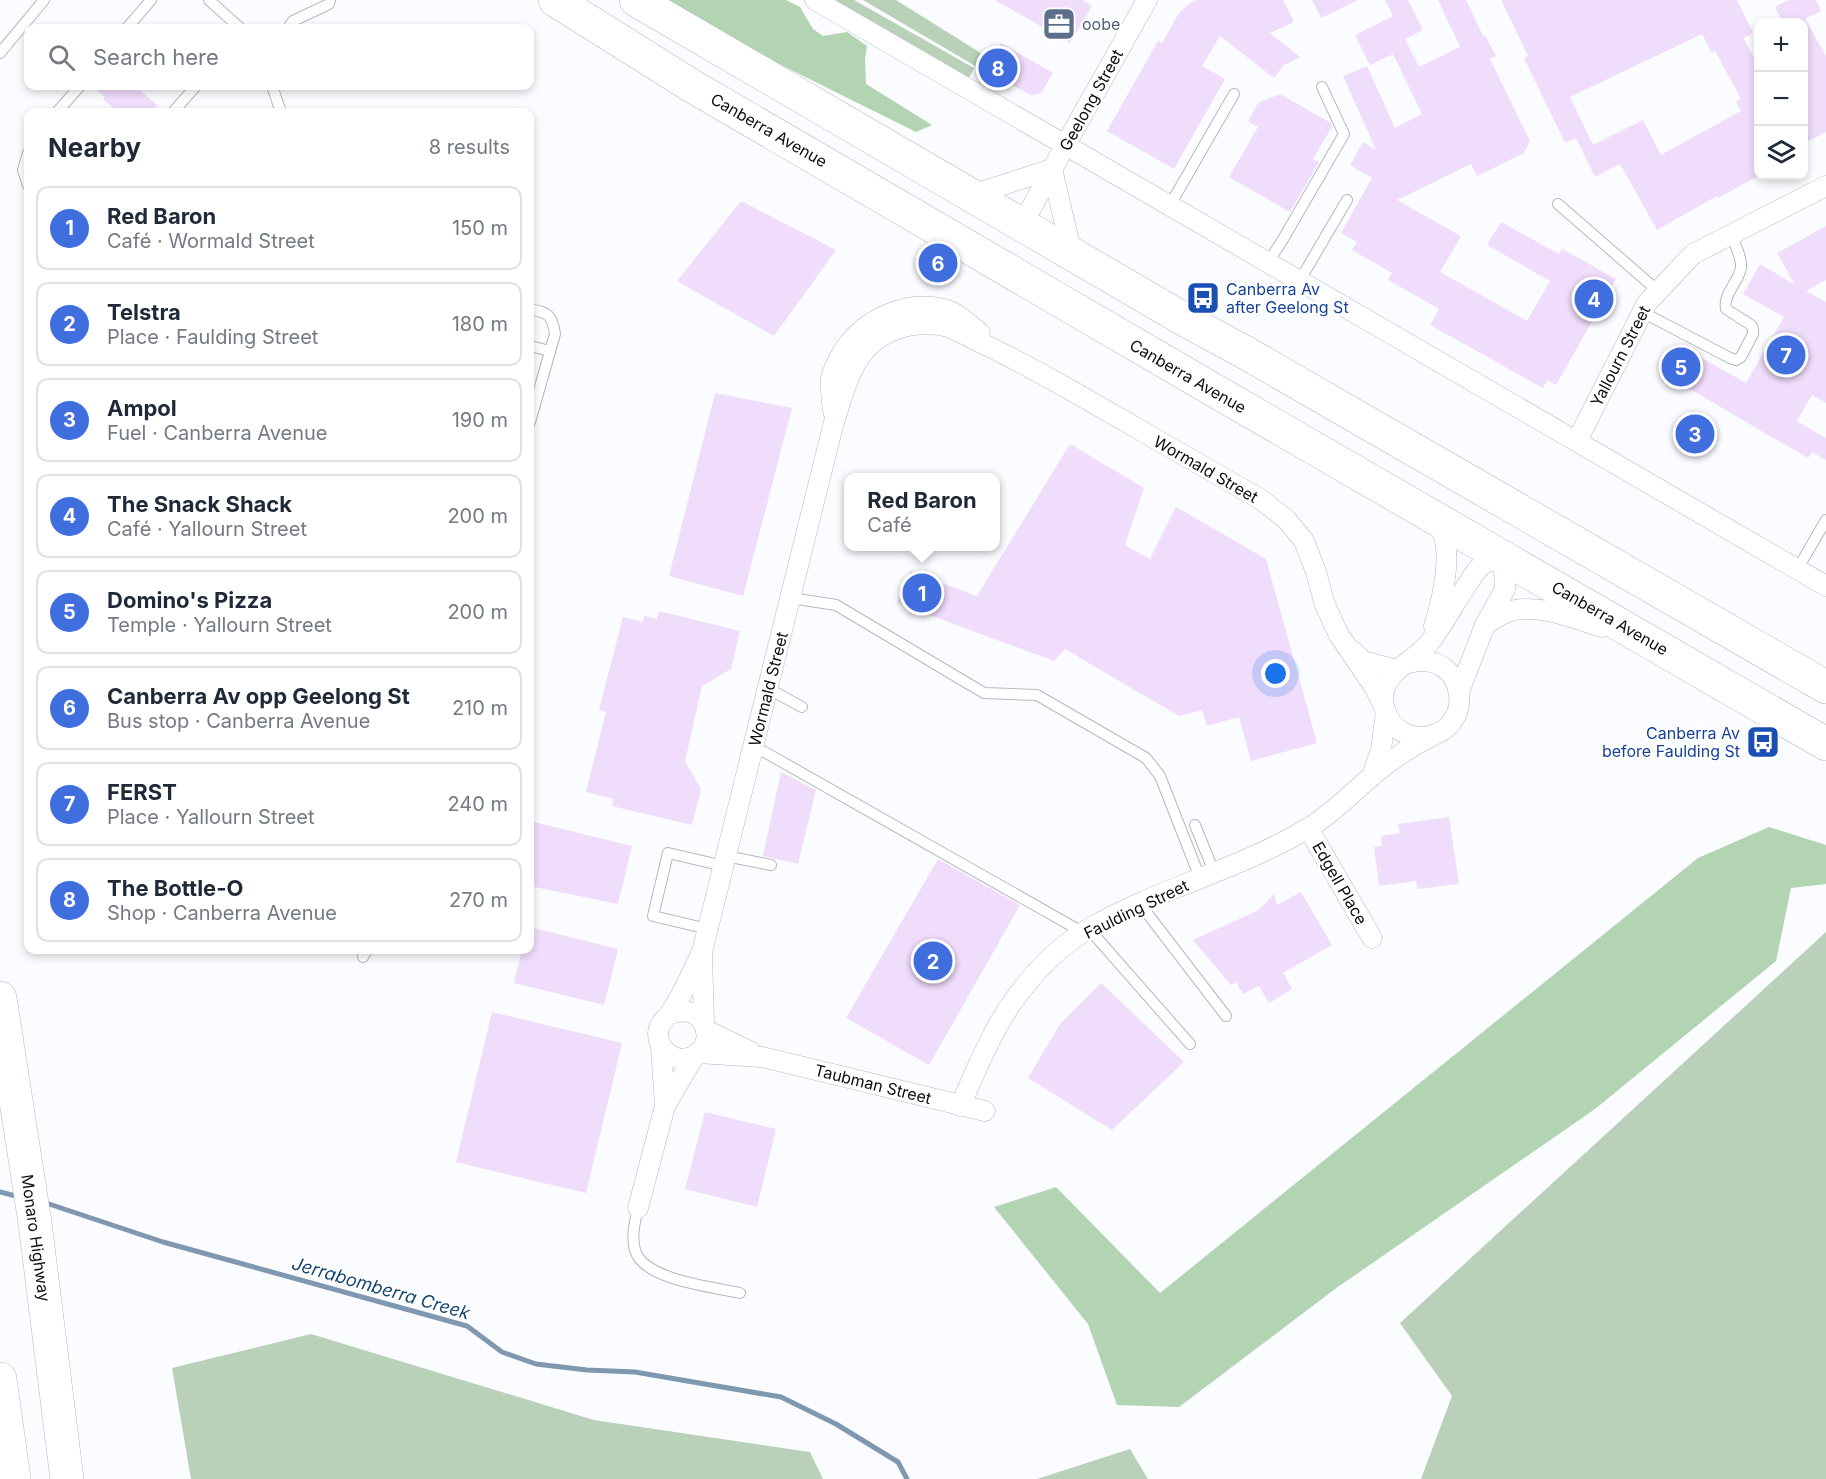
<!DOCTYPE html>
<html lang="en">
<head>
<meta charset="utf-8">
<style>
	:root { --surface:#fff; --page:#f2f2f3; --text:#1f2937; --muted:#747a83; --line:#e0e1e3; --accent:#406edf }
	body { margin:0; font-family:Inter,sans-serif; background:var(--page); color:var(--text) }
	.controls { position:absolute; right:18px; top:18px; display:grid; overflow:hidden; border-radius:12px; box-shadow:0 3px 9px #0003 }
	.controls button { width:54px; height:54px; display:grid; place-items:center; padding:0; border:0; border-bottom:2px solid var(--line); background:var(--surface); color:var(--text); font:30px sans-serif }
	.you { position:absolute; left:1276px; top:674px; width:21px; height:21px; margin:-15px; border:4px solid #fff; border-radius:50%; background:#1a73e8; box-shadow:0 0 0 9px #1a73e833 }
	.badge { display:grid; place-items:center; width:39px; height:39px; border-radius:50%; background:var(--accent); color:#fff; font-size:20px; font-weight:700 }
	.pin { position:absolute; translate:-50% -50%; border:3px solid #fff; box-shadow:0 2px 6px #0006 }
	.popup { position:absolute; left:844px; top:473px; width:156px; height:78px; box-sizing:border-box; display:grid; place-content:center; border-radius:12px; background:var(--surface); filter:drop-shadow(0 2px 4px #0005); font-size:20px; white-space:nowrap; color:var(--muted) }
	.popup b { font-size:22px; color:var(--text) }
	.popup::after { content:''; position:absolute; left:50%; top:100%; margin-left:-12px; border:12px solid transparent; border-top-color:var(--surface) }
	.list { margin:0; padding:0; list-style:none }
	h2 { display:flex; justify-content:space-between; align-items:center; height:78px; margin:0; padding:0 24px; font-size:26px }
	h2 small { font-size:20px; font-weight:400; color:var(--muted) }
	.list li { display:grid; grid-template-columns:39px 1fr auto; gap:18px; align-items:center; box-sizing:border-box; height:84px; margin:0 12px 12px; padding:0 12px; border:2px solid var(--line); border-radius:12px }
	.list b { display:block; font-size:22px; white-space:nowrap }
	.list p { margin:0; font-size:20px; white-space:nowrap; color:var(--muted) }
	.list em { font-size:20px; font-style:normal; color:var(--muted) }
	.icon { flex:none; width:33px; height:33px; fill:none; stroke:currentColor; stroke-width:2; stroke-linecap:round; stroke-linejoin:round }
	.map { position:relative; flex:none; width:1826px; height:1479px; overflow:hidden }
	.search { position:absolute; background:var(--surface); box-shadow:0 3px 9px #0003; left:24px; top:24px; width:510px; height:66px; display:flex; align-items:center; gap:15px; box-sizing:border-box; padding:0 21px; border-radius:12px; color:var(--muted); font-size:22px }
	.panel { position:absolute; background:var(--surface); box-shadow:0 3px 9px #0003; left:24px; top:108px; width:510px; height:846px; border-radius:12px }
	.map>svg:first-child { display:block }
	.green { fill:#b8d1b8 }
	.forest { fill:#b2d4b3 }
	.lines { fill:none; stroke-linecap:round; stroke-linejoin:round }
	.stream { stroke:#8098af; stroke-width:5 }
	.building { fill:#f0dcfb; fill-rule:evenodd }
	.lane-casing { stroke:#b4b9c0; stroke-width:12 }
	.street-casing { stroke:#b4b9c0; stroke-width:21 }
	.highway-casing { stroke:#b4b9c0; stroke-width:34 }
	.lane { stroke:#fff; stroke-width:10 }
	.street { stroke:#fff; stroke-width:20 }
	.highway { stroke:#fff; stroke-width:33 }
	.labels { text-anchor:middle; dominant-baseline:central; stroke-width:5; stroke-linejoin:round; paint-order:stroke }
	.service-label { font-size:16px; fill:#4e5e75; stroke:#fff; text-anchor:start }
	.street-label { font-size:16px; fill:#0c0d10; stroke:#fff }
	.transit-label { font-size:16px; fill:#164399; stroke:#fff; text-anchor:start }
	.water-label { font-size:18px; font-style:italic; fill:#12466f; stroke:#fff }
</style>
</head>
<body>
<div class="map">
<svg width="1826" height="1479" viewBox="0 0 1826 1479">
	<rect width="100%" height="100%" fill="#fafcff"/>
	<g class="green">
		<path d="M835,0h19l120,68 -5,10z"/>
		<path d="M863,0h33l88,55 -7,12z"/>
		<path d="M1826,932v547h-405l31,-83 -52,-73z"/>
		<path d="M311,1334l283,86 216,32 13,27h-632l-19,-111z"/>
		<path d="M1130,1449l18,30h-111z"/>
	</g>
	<g class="forest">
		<path d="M658,0h128l14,7 13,22 10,7 24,-4 20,14 -2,13 1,25 66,41 -16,7 -256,-127z"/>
		<path d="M1769,827l57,18v39l-35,4 -15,73 -181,148 -260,180 -156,118 -62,-2 -29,-81 -94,-117 62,-20 104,106 538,-435z"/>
	</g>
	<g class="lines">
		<g class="stream">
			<path d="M0,1192l20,5"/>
			<path d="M43,1202l120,40 304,84 35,26 34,12 51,6 48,2 146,25 55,27 62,38 9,17"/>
		</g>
	</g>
	<g class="building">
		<path d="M995,0h87l10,6 -22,37z"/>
		<path d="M1196,0h87l11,22 -24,11 30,24 -16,8 -10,13 -54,-42 -18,30 23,13 -51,90 -67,-38 51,-90 4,2 17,-30 10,-9z"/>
		<path d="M1312,0h46l-37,18z"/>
		<path d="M1385,0h23l15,30 -18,9 14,28 41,-20 -22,-47h28l17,36 2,-1 11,21 -6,3 40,82 -6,12 -47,23 -6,-12 -74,36 64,36 -21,36 87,49 23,-40 -63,-36 14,-23 58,32 3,-5 54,30 -60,106 -9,-5 -4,8 -113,-63 9,-16 -51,-29 4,-7 -40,-23 5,-8 -16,-9 31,-55 -22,-13 13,-23 13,8 -33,-74 24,-10 28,62 27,-14 -29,-60 -23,11 -15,-30 38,-19z"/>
		<path d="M1501,0h236l16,33 -10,5 15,26v112l-40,22 -1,-2 -60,34 -37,-66 -25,13 -19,-39 -11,5 -41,-85 4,-2zM1702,34l10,19 3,-2 26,48 -5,3 5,9 -80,44 -18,-35 -50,25 -23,-48z"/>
		<path d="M1789,0h27l5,11 -16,8 21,37v76l-23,12v-124l-5,2h-15l-8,-15z"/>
		<path d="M1001,43l52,30 -11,19 -5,3h-7l-45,-25z"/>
		<path d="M91,86h44l22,19 -7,7h-32l-15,-13 2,-2z"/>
		<path d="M1280,94l51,29 1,4 -19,32 6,3 -29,50 -61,-35 29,-50 -10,-6 10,-18z"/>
		<path d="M741,201l95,49 -62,86 -97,-55z"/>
		<path d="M1826,226v54l-20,11 20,11v101l-14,-8 -15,26 29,17v22l-14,-8 -4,6 -144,-84 17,-28 65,37 38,-66 -41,-23 17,-30 35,21 -18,-32z"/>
		<path d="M715,393l77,15 -49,188 -74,-20z"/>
		<path d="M1070,444l74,44 -19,57 25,14 26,-52 90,52 51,184 -66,18 -12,-44 -32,9 -5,-16 -23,6 -114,-67 -11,12 -157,-58 13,-32 67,25z"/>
		<path d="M659,611l81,20 -9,38 -29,17 -17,75 16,28 -9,36 -80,-19 2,-7 -28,-7 20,-80 -7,-2 24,-93 20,5 1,-6 13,3z"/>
		<path d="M781,772l35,18 -18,74 -35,-8z"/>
		<path d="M1449,817l10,67 -42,5 -1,-8 -37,5 -5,-39 8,-1 -1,-10 19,-3 -2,-9z"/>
		<path d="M530,821l102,25 -14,58 -88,-18z"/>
		<path d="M938,859l82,46 -91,160 -83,-47z"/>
		<path d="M1301,892l31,53 -49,28 9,16 -23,14 -10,-17 -16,8 -7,-12 -5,3 -38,-45 66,-30 15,-16 3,11z"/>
		<path d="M530,927l88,22 -14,56 -90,-22 8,-33h8z"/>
		<path d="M1101,983l83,79 -72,68 -84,-52 32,-54z"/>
		<path d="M492,1012l130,31 -36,150 -130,-31z"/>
		<path d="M705,1112l71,17 -19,78 -72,-18z"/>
	</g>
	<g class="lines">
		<g class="lane-casing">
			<g id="lane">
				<path d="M209,0l31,28"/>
				<path d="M127,28l24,-28"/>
				<path d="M288,28l5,-7 36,-17 1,-4"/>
				<path d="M0,53l44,-53"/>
				<path d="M272,86l9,26"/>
				<path d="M57,112l23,-26"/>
				<path d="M173,112l23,-26"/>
				<path d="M28,153l-5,17 5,15"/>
				<path d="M1558,204l100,87"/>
				<path d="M1170,205l64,-111"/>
				<path d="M1268,262l14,-21 62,-107 -22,-47"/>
				<path d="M1300,280l47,-80"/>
				<path d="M530,309c18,4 22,5 25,25l-25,88"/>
				<path d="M1642,312l88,46 6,2 5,-3 12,-23v-5l-2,-4 -25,-16c-3,-15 12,-26 15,-41 1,-11 -6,-23 -10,-33"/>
				<path d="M530,346l20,5"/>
				<path d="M1797,570l29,-50"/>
				<path d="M791,598l45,7 148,88 53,2 109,63 14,18 40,102"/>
				<path d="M769,689l33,18"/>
				<path d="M754,746l330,187"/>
				<path d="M1195,825l19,47"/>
				<path d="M726,856l45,9"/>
				<path d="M1140,904l86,112"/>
				<path d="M708,929l-55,-13 15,-63 56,13"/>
				<path d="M1089,929l101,115"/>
				<path d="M363,957l4,-7"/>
				<path d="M638,1208c-3,13 -7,28 -3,42 8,30 78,37 105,43"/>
			</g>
		</g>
		<g class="street-casing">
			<g id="street">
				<path d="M815,0l1011,586"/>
				<path d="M1052,169l20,85"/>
				<path d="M972,195l80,-26"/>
				<path d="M1022,225l44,-81 81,-144"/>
				<path d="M833,411c-1,-10 -3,-22 -2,-32 1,-8 7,-18 11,-26 21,-34 67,-56 108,-42 10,4 21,15 30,22"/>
				<path d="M1577,441l70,-138 46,-49 133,-68"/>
				<path d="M1433,520c25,18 9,81 1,106"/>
				<path d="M1485,625c9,-6 19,-13 30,-15 28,-5 60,9 87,17"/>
				<path d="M1353,651l10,10 33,9"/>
				<path d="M1408,663c4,-1 9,-2 14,-2 41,0 52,57 14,73 -12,5 -25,3 -35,-3 -13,-8 -21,-25 -17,-40 6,-23 32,-31 46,-49 13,-17 23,-36 35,-54 5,-7 9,-16 16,-22 6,-5 13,-7 20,-10l4,21v12l-20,36 -26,67"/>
				<path d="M1372,776l9,-26 5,-38"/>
				<path d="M1308,828l64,110"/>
				<path d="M702,955l2,67"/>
				<path d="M670,1014c38,-14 50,36 18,44 -17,4 -34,-13 -29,-30 2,-7 7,-9 11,-15 12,-16 22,-42 32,-61l131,-526c11,-35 19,-78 57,-94 16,-8 41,-10 58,-5 10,4 20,9 29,14 33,15 65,33 97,51 62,36 124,71 186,107l26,20 18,22 12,31 9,33 14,30 36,53 9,18"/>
				<path d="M706,1030l45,22"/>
				<path d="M661,1046l4,60"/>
				<path d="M697,1053l65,4 223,54"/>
				<path d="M960,1106c17,-37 32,-77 57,-110 19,-26 44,-51 73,-68 69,-40 151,-59 220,-101 23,-14 42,-34 63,-52 19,-16 38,-29 61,-40"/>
				<path d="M638,1208l27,-102 30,-51"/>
			</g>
		</g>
		<g class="highway-casing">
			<g id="highway">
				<path d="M555,0l137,86 544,317 590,341"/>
				<path d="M636,0l551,321 59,32 580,334"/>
				<path d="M0,998l35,225 32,256"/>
				<path d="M0,1379l14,100"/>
			</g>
		</g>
		<use href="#lane" class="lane"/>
		<use href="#street" class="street"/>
		<use href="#highway" class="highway"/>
	</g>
	<defs>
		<g id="office-square" transform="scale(1.725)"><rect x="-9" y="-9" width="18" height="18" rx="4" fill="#5c6f8a" stroke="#fff"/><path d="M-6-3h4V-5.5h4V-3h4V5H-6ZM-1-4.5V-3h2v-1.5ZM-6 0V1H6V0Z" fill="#fff"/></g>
		<g id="bus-square" transform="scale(1.725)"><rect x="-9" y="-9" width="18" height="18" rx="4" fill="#1a4fb4" stroke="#fff"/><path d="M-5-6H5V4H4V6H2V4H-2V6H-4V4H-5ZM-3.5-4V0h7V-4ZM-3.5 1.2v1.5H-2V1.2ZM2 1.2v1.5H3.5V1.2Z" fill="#fff"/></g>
	</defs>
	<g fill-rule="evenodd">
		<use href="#office-square" x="1059" y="24"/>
		<use href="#bus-square" x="1203" y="298"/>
		<use href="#bus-square" x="1763" y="742"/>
	</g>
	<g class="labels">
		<g class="service-label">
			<text x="1082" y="24">oobe</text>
		</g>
		<g class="street-label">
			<text transform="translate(1091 100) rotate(-61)">Geelong Street</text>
			<text transform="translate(769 130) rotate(30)">Canberra Avenue</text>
			<text transform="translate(1620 356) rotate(-63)">Yallourn Street</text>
			<text transform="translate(1188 376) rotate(30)">Canberra Avenue</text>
			<text transform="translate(1206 469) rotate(30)">Wormald Street</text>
			<text transform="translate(1610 618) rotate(30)">Canberra Avenue</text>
			<text transform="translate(768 689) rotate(-76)">Wormald Street</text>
			<text transform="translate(1340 883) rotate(60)">Edgell Place</text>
			<text transform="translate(1136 909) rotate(-26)">Faulding Street</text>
			<text transform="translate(873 1084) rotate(14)">Taubman Street</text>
			<text transform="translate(36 1238) rotate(82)">Monaro Highway</text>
		</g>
		<g class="transit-label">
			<text x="1226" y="289">Canberra Av<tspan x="1226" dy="18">after Geelong St</tspan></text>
			<text x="1740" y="733" text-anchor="end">Canberra Av<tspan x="1740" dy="18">before Faulding St</tspan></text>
		</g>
		<g class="water-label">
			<text transform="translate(381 1288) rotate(16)">Jerrabomberra Creek</text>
		</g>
	</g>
</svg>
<div class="controls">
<button>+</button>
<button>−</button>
<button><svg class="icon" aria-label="layers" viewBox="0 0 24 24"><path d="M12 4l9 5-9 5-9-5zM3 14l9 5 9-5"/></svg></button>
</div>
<div class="you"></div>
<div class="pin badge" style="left:922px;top:593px">1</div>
<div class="popup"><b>Red Baron</b>Café</div>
<div class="pin badge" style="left:933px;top:961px">2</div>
<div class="pin badge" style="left:1695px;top:434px">3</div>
<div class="pin badge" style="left:1594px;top:299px">4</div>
<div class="pin badge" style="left:1681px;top:367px">5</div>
<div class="pin badge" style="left:938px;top:263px">6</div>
<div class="pin badge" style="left:1786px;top:355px">7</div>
<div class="pin badge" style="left:998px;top:68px">8</div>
<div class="search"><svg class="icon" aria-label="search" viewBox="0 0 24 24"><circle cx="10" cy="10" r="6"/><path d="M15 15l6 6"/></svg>Search here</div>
<section class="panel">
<h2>Nearby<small>8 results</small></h2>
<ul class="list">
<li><span class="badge">1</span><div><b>Red Baron</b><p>Café · Wormald Street</p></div><em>150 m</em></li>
<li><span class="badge">2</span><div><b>Telstra</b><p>Place · Faulding Street</p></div><em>180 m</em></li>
<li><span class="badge">3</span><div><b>Ampol</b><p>Fuel · Canberra Avenue</p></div><em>190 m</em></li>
<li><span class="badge">4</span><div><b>The Snack Shack</b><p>Café · Yallourn Street</p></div><em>200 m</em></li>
<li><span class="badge">5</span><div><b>Domino's Pizza</b><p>Temple · Yallourn Street</p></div><em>200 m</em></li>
<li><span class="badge">6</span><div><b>Canberra Av opp Geelong St</b><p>Bus stop · Canberra Avenue</p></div><em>210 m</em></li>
<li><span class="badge">7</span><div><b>FERST</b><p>Place · Yallourn Street</p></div><em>240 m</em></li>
<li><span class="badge">8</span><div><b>The Bottle-O</b><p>Shop · Canberra Avenue</p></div><em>270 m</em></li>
</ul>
</section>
</div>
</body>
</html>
